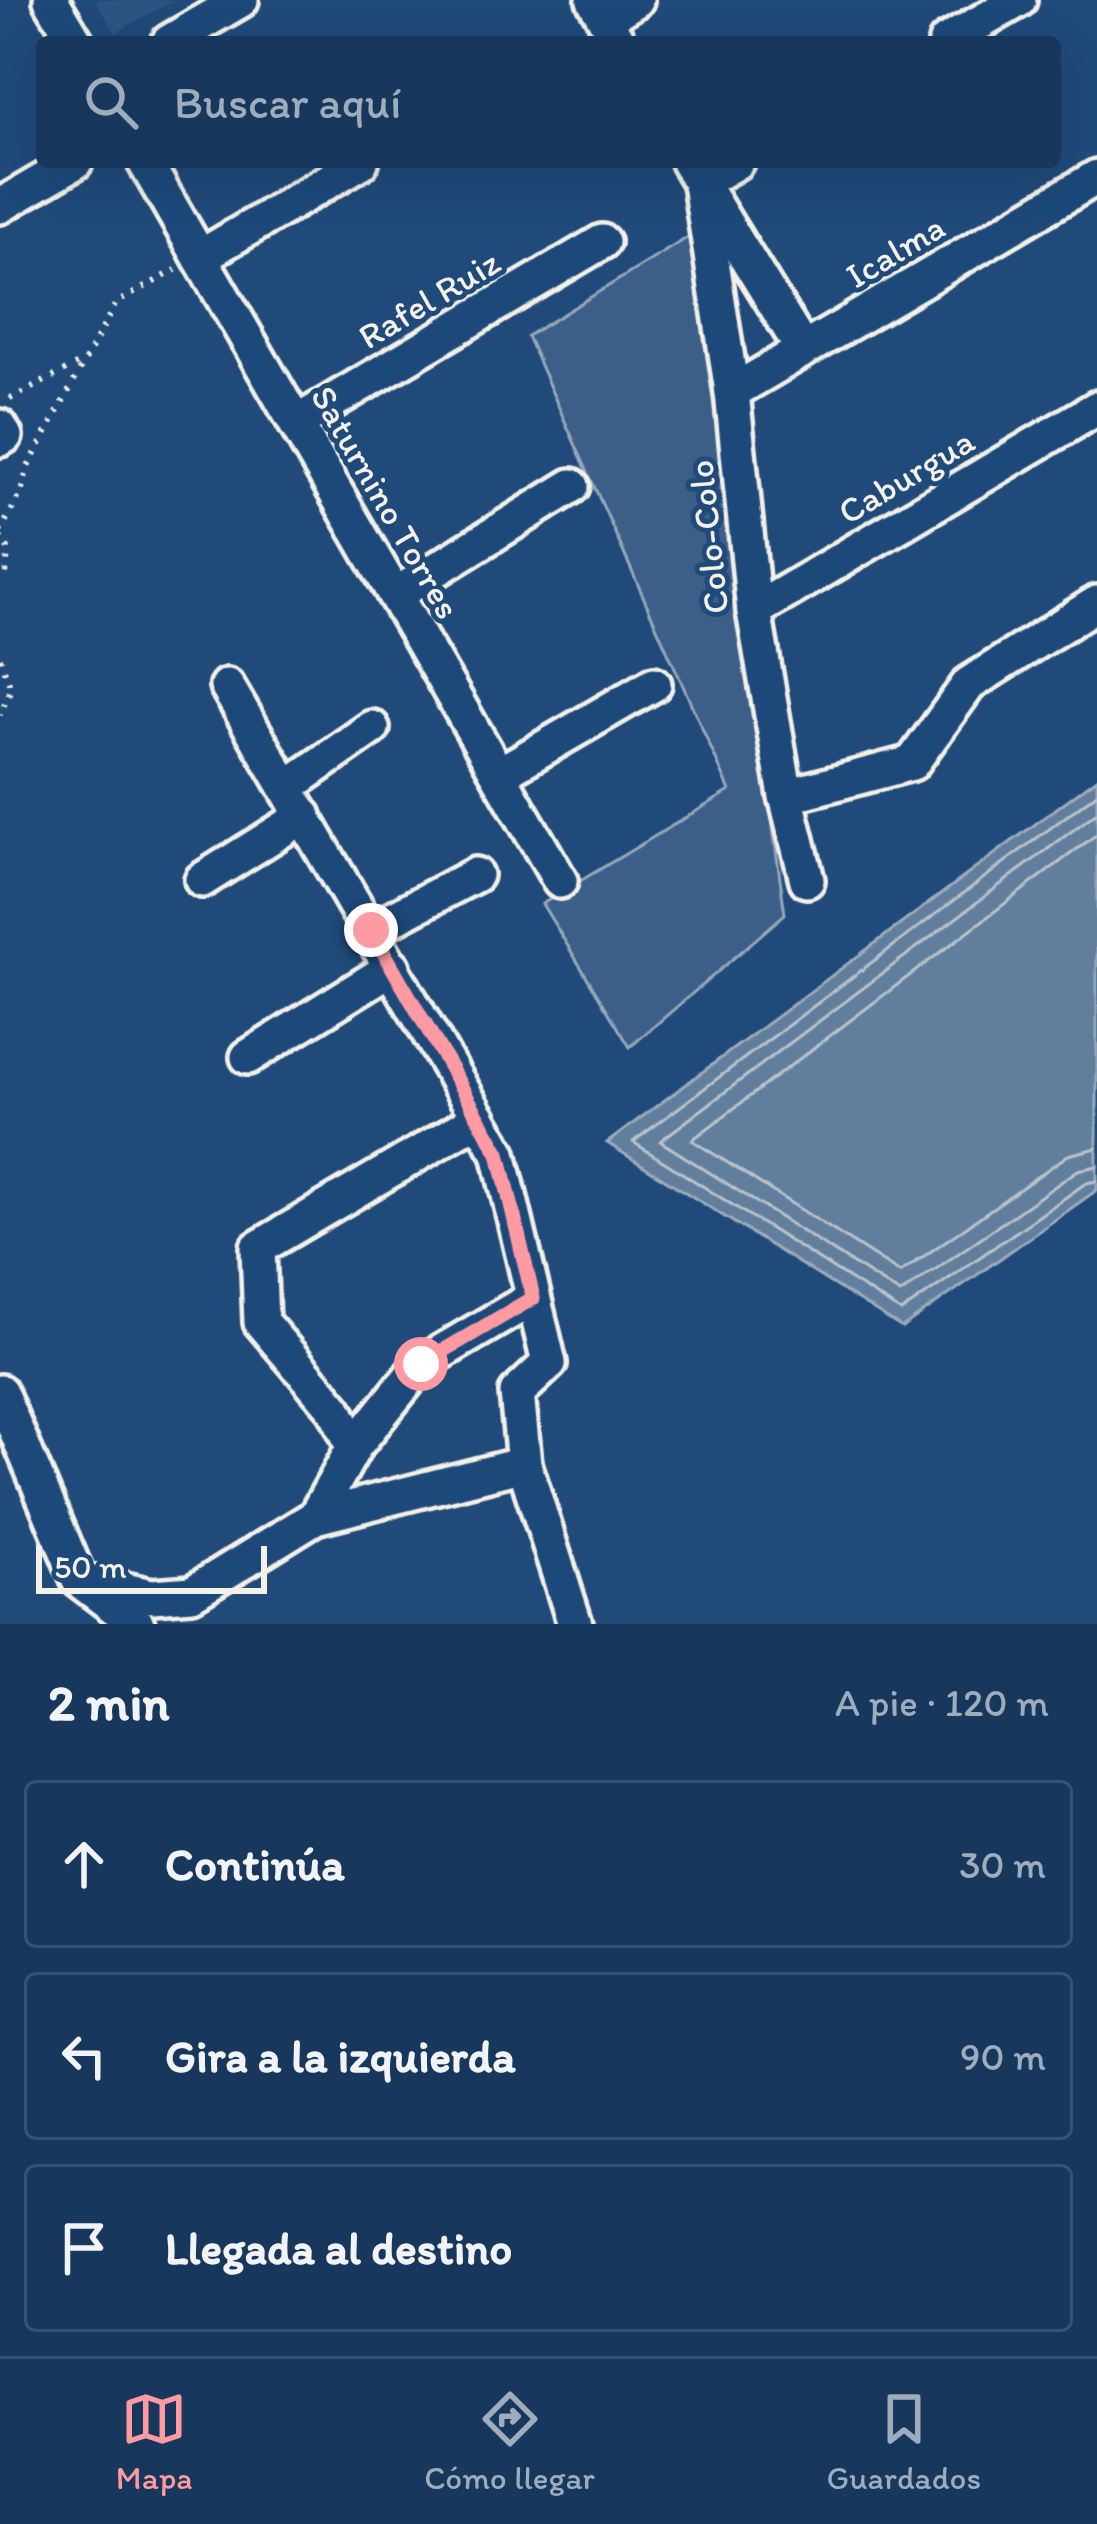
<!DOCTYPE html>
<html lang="es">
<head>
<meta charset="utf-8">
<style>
	:root { --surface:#17385c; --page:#244365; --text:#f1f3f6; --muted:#9eacbb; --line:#365272; --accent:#ff9aa2 }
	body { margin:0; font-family:Itim,sans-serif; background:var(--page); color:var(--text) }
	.scale { position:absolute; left:36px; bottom:30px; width:231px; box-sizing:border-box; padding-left:12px; border:6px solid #f4f1e8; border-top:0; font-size:33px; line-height:42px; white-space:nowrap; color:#f4f1e8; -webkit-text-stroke:9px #1f4a7a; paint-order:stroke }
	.stop { position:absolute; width:36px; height:36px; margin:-27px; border:9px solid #ff9aa2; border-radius:50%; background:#fff }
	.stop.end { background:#ff9aa2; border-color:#fff; box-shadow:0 3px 12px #0008 }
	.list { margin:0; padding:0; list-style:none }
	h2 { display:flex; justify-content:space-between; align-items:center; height:156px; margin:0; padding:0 48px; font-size:51px }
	h2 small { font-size:39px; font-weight:400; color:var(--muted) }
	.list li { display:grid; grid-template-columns:78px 1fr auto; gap:36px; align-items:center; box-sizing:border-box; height:168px; margin:0 24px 24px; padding:0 24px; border:3px solid var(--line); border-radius:12px }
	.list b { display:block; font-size:45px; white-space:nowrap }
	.list em { font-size:39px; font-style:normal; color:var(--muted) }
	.icon { flex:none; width:66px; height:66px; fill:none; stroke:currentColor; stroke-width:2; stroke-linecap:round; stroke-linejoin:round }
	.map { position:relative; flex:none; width:1097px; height:1624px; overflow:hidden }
	.search { position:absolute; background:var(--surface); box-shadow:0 12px 48px #0002; left:36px; right:36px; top:36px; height:132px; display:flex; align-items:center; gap:30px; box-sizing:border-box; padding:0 42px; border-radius:12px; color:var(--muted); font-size:45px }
	.sheet { height:732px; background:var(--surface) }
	nav { display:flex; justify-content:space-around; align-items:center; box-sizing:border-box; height:168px; border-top:3px solid var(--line); background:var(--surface); font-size:33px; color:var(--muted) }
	nav a { display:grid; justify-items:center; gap:6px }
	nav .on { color:var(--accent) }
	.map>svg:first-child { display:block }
	.built { fill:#2d5581 }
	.green { fill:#3a5f88; stroke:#97a8b8; stroke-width:3 }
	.water { fill:#627e9d; stroke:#9cacbb; stroke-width:3 }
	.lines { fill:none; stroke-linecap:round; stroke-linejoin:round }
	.shore { stroke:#bac3ca; stroke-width:3 }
	.minor-casing { stroke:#f4f1e8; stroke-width:42 }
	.path { stroke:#f4f1e8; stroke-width:6; stroke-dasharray:3 9; stroke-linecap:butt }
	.minor { stroke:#1f4a7a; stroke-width:33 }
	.route { stroke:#ff9aa2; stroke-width:15 }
	.labels { text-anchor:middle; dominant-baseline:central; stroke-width:10; stroke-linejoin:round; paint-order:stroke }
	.street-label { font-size:36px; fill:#f4f1e8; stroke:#1f4a7a }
</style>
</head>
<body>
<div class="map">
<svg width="1097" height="1624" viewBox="0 0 1097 1624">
	<rect width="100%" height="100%" fill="#1f4a7a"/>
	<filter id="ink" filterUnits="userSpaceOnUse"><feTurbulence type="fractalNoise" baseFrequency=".00833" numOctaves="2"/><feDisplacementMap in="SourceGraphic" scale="24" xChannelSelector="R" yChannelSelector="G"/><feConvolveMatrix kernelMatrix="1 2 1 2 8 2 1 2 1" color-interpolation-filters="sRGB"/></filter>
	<g filter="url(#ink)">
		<path class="built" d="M95,0h79l-58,33z"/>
		<path class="green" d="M690,236l95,678 -155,133 -88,-143 188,-113 -203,-455z"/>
		<path class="water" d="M1097,778v412l-195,138 -295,-185z"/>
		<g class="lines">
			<g class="shore">
				<path d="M1097,793l-464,349 268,170 185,-129 11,-2"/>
				<path d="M1097,812l-437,329 240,153 178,-124 19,-4"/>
				<path d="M1097,834l-405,306 208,133 168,-118 29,-7"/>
			</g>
			<g class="minor-casing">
				<g id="minor">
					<path d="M51,0l25,42"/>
					<path d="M594,0l24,42"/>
					<path d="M605,19l31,-19"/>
					<path d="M169,42l72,-42"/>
					<path d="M946,42l73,-42"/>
					<path d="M145,162l415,719"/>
					<path d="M688,162l115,188"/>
					<path d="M700,183l32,209 22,219 32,185 21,84"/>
					<path d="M700,183l36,-21"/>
					<path d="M0,206l75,-44"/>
					<path d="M200,257l161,-95"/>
					<path d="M732,392l365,-215"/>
					<path d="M296,423l306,-181"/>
					<path d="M0,427l5,9 -5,3"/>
					<path d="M395,595l177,-109"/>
					<path d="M754,611l343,-203"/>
					<path d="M227,686l272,467 50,210 -32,30 7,71 51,160"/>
					<path d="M499,774l155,-90"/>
					<path d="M287,787l85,-59"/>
					<path d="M786,796l126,-33 57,-79 128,-81"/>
					<path d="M202,880l102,-64"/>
					<path d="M371,930l104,-55"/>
					<path d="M248,1057l145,-90"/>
					<path d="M0,1392l79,188 58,44"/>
					<path d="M354,1447l-19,-38 -74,-87 -3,-74 221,-130"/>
					<path d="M315,1517l39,-70 67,-83 112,-66"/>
					<path d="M79,1580l73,16 40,-3 123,-76 209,-53"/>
				</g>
			</g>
			<g class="path">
				<path d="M10,399l68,-35"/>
				<path d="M0,532l21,-39 7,-26 88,-164 60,-33"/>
				<path d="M0,537l8,12 -2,26 -6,3"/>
				<path d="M0,658l11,30 -11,27"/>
			</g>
			<use href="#minor" class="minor"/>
		</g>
	</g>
	<g class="lines" filter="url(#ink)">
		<path class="route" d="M371,930l128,223 34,145 -112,66"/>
	</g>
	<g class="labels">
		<g class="street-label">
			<text transform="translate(895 251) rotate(-31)">Icalma</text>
			<text transform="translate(429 299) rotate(-31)">Rafel Ruiz</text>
			<text transform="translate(906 476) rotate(-31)">Caburgua</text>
			<text transform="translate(386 502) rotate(60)">Saturnino Torres</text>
			<text transform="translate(708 537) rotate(-96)">Colo-Colo</text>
		</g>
	</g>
</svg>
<div class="scale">50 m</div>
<div class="stop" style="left:421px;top:1364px"></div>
<div class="stop end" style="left:371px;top:930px"></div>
<div class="search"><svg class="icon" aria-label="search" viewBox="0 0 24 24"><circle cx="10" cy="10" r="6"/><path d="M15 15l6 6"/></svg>Buscar aquí</div>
</div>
<section class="sheet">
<h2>2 min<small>A pie · 120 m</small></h2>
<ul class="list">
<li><svg class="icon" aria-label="ahead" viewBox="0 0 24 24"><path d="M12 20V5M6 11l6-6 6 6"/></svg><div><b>Continúa</b></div><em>30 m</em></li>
<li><svg class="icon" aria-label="left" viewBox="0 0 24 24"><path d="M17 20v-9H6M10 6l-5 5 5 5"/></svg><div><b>Gira a la izquierda</b></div><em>90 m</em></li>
<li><svg class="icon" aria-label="arrive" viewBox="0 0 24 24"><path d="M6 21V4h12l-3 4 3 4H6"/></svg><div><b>Llegada al destino</b></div></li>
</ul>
</section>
<nav>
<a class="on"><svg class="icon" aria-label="map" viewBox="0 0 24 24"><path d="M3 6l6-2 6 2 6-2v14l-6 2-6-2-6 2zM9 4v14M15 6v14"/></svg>Mapa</a>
<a><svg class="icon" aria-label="directions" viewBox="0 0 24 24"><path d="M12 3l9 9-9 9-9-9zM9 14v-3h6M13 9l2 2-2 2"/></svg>Cómo llegar</a>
<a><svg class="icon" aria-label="saved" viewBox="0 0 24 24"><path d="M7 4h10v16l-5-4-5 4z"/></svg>Guardados</a>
</nav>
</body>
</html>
